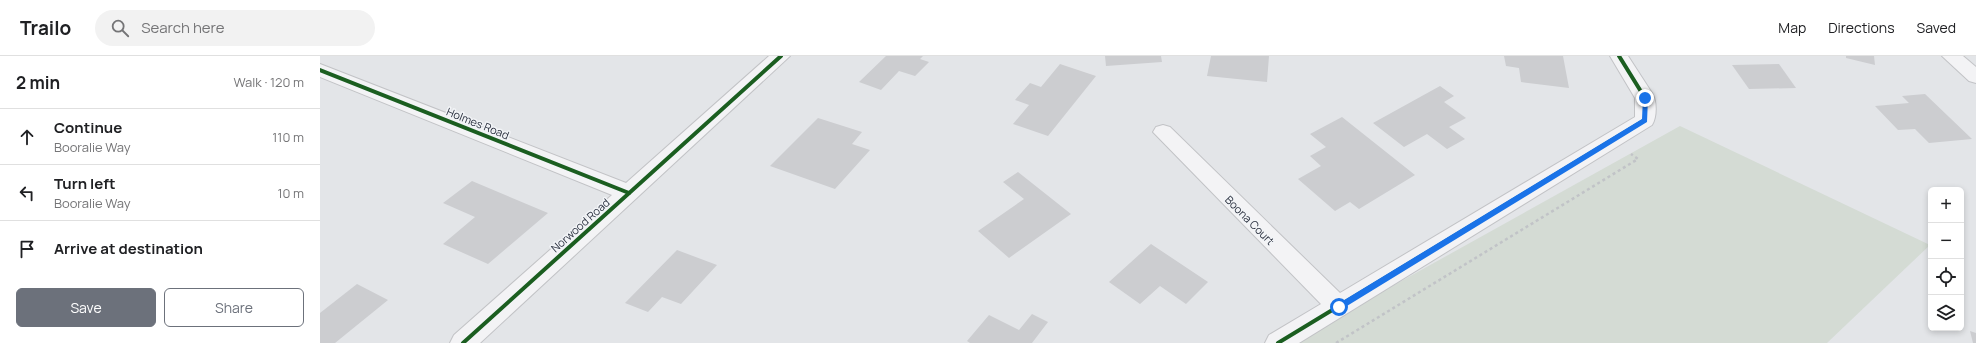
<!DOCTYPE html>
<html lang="en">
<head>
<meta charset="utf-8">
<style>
	:root { --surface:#fff; --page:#f2f2f2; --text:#202124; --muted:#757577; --line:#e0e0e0; --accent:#6c717b }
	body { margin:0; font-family:Manrope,sans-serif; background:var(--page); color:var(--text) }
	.controls { position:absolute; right:12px; bottom:12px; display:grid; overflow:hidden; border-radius:6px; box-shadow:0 2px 6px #0003 }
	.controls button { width:36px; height:36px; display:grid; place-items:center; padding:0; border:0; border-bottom:1px solid var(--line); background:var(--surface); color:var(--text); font:20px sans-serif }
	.stop { position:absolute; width:12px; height:12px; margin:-9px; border:3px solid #1a73e8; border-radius:50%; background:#fff }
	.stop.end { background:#1a73e8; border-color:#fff; box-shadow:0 1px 4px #0008 }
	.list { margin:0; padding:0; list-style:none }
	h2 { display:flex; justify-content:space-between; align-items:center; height:52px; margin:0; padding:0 16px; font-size:17px }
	h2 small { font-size:13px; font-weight:400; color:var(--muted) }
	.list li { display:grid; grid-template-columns:26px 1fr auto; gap:12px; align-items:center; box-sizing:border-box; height:56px; padding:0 16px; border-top:1px solid var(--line) }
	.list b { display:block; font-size:15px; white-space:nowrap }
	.list p { margin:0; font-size:13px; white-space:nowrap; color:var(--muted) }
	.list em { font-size:13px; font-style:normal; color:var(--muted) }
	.actions { display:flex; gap:8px; padding:12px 16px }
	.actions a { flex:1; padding:9px 0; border:1px solid var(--accent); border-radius:6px; text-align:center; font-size:14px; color:var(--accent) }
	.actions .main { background:var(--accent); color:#fff }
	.icon { flex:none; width:22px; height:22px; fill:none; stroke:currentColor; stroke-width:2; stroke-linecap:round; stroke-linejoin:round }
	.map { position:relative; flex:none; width:1656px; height:287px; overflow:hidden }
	header { display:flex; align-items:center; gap:24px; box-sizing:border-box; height:56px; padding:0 20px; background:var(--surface); border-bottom:1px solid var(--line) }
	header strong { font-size:19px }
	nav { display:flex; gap:22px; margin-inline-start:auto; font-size:14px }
	.search { width:280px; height:36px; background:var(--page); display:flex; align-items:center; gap:10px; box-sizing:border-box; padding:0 14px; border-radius:22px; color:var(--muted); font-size:15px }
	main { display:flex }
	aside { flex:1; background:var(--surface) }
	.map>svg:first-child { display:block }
	.green { fill:#d4dbd4 }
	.building { fill:#cccdd0 }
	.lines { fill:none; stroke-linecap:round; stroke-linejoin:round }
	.minor-casing { stroke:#c2c3c6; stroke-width:2 }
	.path { stroke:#c1c3c7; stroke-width:2.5; stroke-dasharray:3 3; stroke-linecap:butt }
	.minor { fill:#f3f3f5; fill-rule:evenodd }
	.cycleway-casing { stroke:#f2f4f7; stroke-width:6 }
	.cycleway { stroke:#1b5e20; stroke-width:4 }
	.route { fill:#1a73e8 }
	.labels { text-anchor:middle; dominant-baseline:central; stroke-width:3; stroke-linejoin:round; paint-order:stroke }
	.street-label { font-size:11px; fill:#2c3240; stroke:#f2f4f7 }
</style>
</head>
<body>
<header>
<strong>Trailo</strong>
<div class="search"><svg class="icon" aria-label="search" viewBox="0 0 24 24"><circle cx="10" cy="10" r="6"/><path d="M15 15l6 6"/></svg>Search here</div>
<nav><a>Map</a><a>Directions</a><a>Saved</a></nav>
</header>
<main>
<aside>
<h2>2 min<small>Walk · 120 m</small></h2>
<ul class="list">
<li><svg class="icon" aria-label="ahead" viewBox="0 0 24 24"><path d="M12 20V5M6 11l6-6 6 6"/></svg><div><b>Continue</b><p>Booralie Way</p></div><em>110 m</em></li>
<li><svg class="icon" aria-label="left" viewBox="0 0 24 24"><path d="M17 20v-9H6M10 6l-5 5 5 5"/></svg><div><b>Turn left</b><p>Booralie Way</p></div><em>10 m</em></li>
<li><svg class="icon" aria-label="arrive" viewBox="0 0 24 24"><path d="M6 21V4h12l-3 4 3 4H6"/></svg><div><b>Arrive at destination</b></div></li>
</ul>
<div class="actions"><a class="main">Save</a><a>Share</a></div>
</aside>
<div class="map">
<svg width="1656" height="287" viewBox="0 0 1656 287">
	<rect width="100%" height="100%" fill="#e3e5e8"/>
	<path class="green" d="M1360,70l250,119 -103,98h-537z"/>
	<g class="building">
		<path d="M566,0h37l-3,3 9,3 -14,14 -16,-5 -18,19 -22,-8z"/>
		<path d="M785,0h56l1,6 -56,4z"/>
		<path d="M891,0h58l-2,26 -60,-6z"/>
		<path d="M1184,0h59l6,32 -48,-6 -2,-14 -13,-2z"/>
		<path d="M1526,0h28l1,9 -29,-7z"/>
		<path d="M740,8l36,12 -48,60 -35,-12 16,-19 -14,-5 15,-17 11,4z"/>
		<path d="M1459,8l17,24 -47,1 -17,-24z"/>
		<path d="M1120,30l14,10 -10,6 22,16 -17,9 16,12 -18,10 -20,-15 -23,13 -31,-24z"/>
		<path d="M1605,38l47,45 -43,4 -14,-14 -17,1 -23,-24 34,-3 -7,-7z"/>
		<path d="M1022,61l73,58 -56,34 -9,-7 -15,9 -37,-32 23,-13 -11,-10 16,-9 -16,-13z"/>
		<path d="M498,62l44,14 -10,12 18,6 -35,39 -65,-23z"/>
		<path d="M698,116l53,42 -62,44 -31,-27 46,-32 -21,-17z"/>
		<path d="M152,125l76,32 -60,51 -45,-20 32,-27 -32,-14z"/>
		<path d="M831,188l57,38 -22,22 -26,-18 -20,18 -31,-22z"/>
		<path d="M357,194l40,15 -36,39 -19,-7 -14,15 -23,-9z"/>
		<path d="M37,228l31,16 -53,43h-15v-30z"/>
		<path d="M712,258l16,8 -16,21h-62l-3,-2 22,-26 30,15z"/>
		<path d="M1650,275l6,2v10h-3z"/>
	</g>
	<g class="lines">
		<g class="minor-casing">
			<g id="minor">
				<path d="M449,0h21l-310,287h-30l4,-8 158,-140 -292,-118v-13l306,119z"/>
				<path d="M1290,0h18l24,37c5,8 5,24 0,32l-353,218h-34l4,-8 52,-31 -168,-172 3,-5 7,-2 7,2 170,166 295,-176v-19z"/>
				<path d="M1622,0h21l13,11v16l-7,-2z"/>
			</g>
		</g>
		<path class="path" d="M1016,287l302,-184 -7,-5"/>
		<use href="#minor" class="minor"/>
		<g class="cycleway-casing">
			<g id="cycleway">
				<path d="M0,14l309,123"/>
				<path d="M143,287l318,-287"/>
				<path d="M958,287l367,-223v-22l-26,-42"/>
			</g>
		</g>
		<use href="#cycleway" class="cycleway"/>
	</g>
	<path class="route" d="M1323,41l5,1 -1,24 -305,187h-6v-4l306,-186z"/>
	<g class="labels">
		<g class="street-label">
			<text transform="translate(158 67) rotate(22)">Holmes Road</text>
			<text transform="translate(930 164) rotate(45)">Boona Court</text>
			<text transform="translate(260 169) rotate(-42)">Norwood Road</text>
		</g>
	</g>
</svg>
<div class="controls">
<button>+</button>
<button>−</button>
<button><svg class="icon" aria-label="locate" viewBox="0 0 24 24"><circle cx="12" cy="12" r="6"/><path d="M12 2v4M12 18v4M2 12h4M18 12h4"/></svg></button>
<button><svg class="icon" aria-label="layers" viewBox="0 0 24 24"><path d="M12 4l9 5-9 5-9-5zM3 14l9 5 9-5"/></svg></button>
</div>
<div class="stop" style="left:1019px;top:251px"></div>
<div class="stop end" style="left:1325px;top:42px"></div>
</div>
</main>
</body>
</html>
